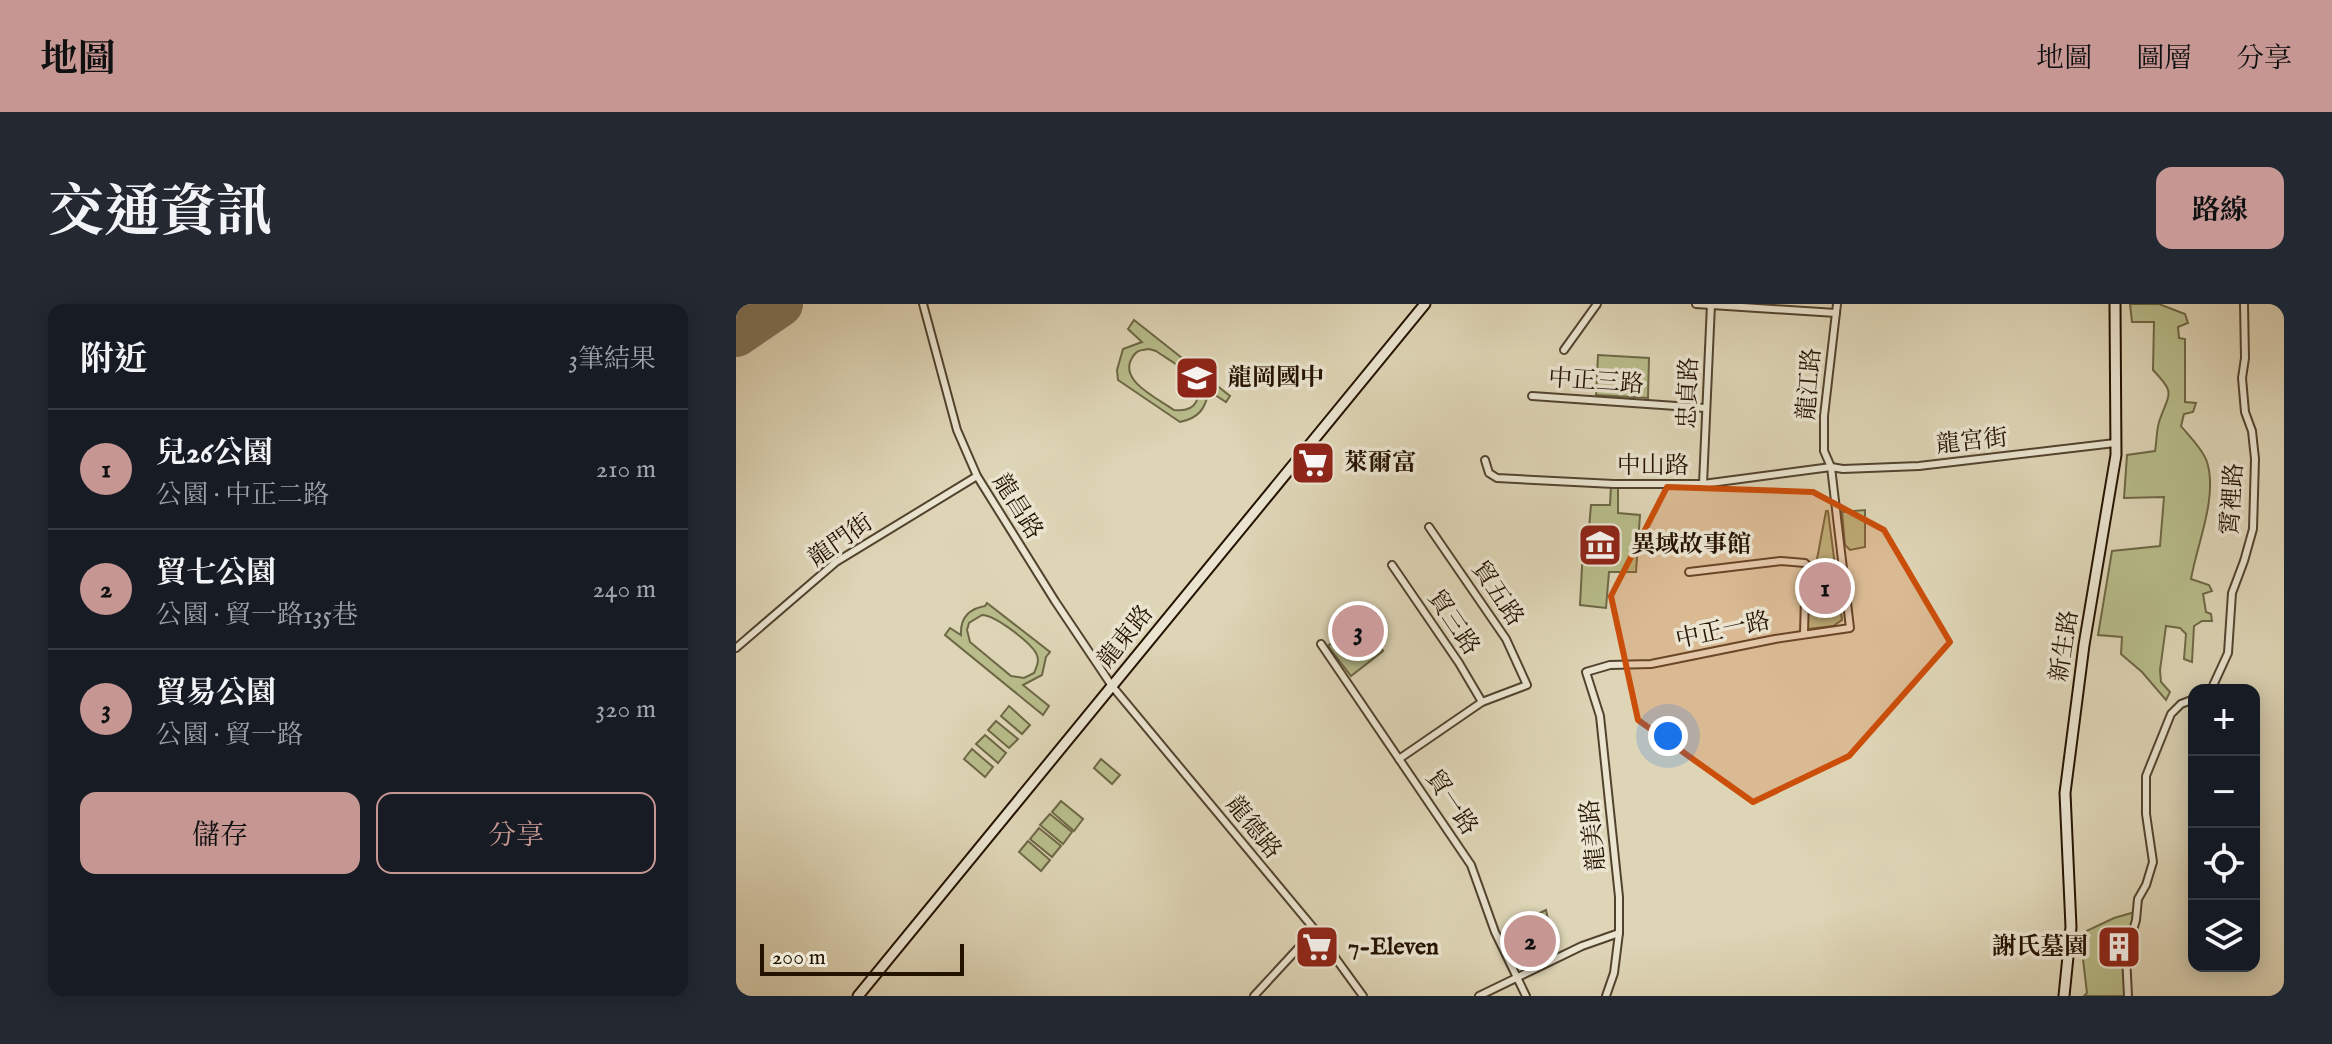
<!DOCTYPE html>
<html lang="zh-TW">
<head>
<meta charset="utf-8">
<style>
	:root { --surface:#171b24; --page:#242831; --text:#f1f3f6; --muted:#9ea1a6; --line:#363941; --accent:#c59692 }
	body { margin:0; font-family:"IM FELL English","Noto Serif TC",serif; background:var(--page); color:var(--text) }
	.controls { position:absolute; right:24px; bottom:24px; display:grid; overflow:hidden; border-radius:16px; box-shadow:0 4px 20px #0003 }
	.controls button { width:72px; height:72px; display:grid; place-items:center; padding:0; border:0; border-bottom:2px solid var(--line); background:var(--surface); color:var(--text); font:40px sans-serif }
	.scale { position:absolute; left:24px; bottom:20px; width:204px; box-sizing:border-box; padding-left:8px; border:4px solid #241200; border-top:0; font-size:22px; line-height:28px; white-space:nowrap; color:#241200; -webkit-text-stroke:6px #eae4d0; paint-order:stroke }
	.you { position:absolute; left:932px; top:432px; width:28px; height:28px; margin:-20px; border:6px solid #fff; border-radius:50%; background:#1a73e8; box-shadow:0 0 0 12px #1a73e833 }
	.badge { display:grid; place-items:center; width:52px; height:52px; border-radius:50%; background:var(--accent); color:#111; font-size:26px; font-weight:700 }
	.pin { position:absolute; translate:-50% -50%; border:4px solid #fff; box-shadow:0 2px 8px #0006 }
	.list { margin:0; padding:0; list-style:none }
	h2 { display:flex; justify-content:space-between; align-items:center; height:104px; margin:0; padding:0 32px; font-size:34px }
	h2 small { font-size:26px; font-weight:400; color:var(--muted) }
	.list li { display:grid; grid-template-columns:52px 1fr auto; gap:24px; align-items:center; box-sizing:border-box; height:120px; padding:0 32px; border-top:2px solid var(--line) }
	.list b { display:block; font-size:30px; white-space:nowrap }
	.list p { margin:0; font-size:26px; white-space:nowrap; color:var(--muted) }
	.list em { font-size:26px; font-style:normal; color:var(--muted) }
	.actions { display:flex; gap:16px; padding:24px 32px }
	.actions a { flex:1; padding:18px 0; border:2px solid var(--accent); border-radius:16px; text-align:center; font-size:28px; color:var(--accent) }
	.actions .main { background:var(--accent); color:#111 }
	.icon { flex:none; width:44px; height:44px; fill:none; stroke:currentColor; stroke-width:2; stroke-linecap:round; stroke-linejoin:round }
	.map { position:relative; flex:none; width:1548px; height:692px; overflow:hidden; border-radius:16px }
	header { display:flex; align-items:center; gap:48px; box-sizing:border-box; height:112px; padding:0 40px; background:var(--accent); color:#111 }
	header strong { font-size:38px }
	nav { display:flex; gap:44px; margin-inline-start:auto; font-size:28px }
	.intro { display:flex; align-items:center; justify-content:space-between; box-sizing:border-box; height:192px; padding:0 48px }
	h1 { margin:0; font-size:56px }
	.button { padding:20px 36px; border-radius:16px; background:var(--accent); color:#111; font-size:28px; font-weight:700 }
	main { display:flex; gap:48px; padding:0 48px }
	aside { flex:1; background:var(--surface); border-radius:16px; box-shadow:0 4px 20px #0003 }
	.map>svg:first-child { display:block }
	.green { fill:#b7bc8a; stroke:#6e6745; stroke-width:2; fill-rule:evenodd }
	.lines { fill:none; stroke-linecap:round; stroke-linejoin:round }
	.runway { stroke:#81745b; stroke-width:46 }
	.street-casing { stroke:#52432e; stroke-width:10 }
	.secondary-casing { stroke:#241200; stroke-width:13 }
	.street { stroke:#eae4d0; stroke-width:6 }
	.secondary { stroke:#eae4d0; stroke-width:9 }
	.marked { fill:#cb4e0a; fill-opacity:0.2; stroke:#cb4e0a; stroke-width:6; stroke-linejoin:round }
	.labels { text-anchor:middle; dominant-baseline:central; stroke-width:7; stroke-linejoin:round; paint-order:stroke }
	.poi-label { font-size:24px; font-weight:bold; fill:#241200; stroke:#eae4d0; text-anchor:start }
	.street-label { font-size:24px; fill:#241200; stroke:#eae4d0 }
</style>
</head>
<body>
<header>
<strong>地圖</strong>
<nav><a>地圖</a><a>圖層</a><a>分享</a></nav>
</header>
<div class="intro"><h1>交通資訊</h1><a class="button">路線</a></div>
<main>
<aside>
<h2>附近<small>3筆結果</small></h2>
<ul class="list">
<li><span class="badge">1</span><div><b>兒26公園</b><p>公園 · 中正二路</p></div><em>210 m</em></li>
<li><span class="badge">2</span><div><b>貿七公園</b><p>公園 · 貿一路135巷</p></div><em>240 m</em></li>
<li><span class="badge">3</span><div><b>貿易公園</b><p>公園 · 貿一路</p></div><em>320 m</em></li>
</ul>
<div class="actions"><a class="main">儲存</a><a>分享</a></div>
</aside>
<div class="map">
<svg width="1548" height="692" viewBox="0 0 1548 692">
	<rect width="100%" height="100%" fill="#ded5b6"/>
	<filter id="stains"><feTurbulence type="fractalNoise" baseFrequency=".0025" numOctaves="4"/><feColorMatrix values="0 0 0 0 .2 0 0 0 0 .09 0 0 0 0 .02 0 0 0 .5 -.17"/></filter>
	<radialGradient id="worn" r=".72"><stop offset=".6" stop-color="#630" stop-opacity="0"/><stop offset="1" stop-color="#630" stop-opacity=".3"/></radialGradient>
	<g class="green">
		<path d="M1394,0h29l26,10 3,9 -10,4 1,11 6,1v63l11,1 -3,9 -9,2 -3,12c8,10 22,23 26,36 11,35 -10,82 -16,117l18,6 3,6 -9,3 3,18 5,2 1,7h-10l-8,5 -2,36 -8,-3 2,-25 -6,-6 -14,-2 -6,44 1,12 9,10 -4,8 -24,-28 -21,-18 1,-17 -24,-2 14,-84 48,-5 4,-49 -40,1 3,-43 28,-4c2,-10 1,-22 5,-32 10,-27 15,-26 -7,-49l1,-48h-22z"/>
		<path d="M398,16l96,76 -4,6 -17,-11c-4,18 -10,27 -29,31l-62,-42 -1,-10 6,-21 19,-7 -14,-13zM413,45l7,2c14,10 52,28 40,51 -4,8 -13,9 -22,8 -15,-11 -56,-29 -42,-52 4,-8 9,-8 17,-9z"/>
		<path d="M862,51l51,3 -1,40 -52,-3z"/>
		<path d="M875,182h7v27l22,2 -4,57h-27l-3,36 -26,-3 4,-77h5l2,-23h19z"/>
		<path d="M1129,206v37l-15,3 -5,-5 -3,-33z"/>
		<path d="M1090,207h2l14,109 -9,6 -26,3 -2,-6z"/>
		<path d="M251,299l63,49 -4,5 -4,18 -19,10 26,21 -6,9 -98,-80 5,-7 11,7c-1,-17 7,-26 24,-29zM246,311c13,0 48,27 54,38 4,7 1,13 -2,20l-10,5 -13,-2 -41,-34 -3,-12 2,-7z"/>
		<path d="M625,311l22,36 -32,25 -23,-30z"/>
		<path d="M273,402l21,19 -8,9 -21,-18z"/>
		<path d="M260,417l22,18 -9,9 -21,-18z"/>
		<path d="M249,431l21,18 -8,10 -22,-19z"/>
		<path d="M236,445l21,18 -8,10 -21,-18z"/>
		<path d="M365,455l19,16 -8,9 -18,-16z"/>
		<path d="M325,497l22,18 -9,12 -22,-19z"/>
		<path d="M314,510l22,18 -9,12 -23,-19z"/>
		<path d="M303,524l22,18 -9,11 -22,-18z"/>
		<path d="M292,537l22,19 -9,11 -22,-19z"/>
		<path d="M810,606l8,39 -2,5 -29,13 -4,-1 -14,-33 1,-4z"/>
		<path d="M1399,608l-11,45 1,39h-41l3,-3 -7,-59 34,-16z"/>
	</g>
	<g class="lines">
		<path class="runway" d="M0,30l44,-30"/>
		<g class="street-casing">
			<g id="street">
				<path d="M187,0l34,126 20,46 78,125 57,85 203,244 48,66"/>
				<path d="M960,0l140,9"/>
				<path d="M828,46l33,-46"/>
				<path d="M796,92l173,12"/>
				<path d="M749,156l4,13 8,5 117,6h89l128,-17 12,2 76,-3 196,-23"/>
				<path d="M967,180l8,-180"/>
				<path d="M656,261l67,98 23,39"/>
				<path d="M953,268l92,-11 24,2 4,4 -4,30 -1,36"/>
				<path d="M585,340l150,221 24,67 31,64"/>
				<path d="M0,344l100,-86 141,-86"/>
				<path d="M1475,386l17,-37 4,-60 12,-32 9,-32 2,-70 -3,-28 -7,-19 -3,-34 3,-20 -1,-54"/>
				<path d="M663,455l83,-57 45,-17 -21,-46 -77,-112"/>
				<path d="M518,692l61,-66"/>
				<path d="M743,692l103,-50 37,-13"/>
				<path d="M870,692l8,-23 5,-40v-36l-19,-181 -14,-44 24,-7 41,-1 124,-25 75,-11 -19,-161 -7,-16v-35l13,-112"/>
				<path d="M1392,692l-2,-41 10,-35 2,-21 8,-14 7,-23 -7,-48v-38l25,-62 10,-10 13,-5"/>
			</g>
		</g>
		<g class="secondary-casing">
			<g id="secondary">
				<path d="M122,692l567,-692"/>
				<path d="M1328,692l7,-69 -6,-134 19,-148 32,-190 -1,-151"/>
			</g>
		</g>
		<use href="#street" class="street"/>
		<use href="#secondary" class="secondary"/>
	</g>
	<path class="marked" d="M931,183l146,5 71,38 66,112 -101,114 -96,46 -115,-82 -27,-124z"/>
	<defs>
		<g id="school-square" transform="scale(2.3)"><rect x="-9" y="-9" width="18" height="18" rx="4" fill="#8f2418" stroke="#eae4d0"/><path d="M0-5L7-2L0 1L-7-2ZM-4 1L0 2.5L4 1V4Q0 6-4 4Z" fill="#fff"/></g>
		<g id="supermarket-square" transform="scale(2.3)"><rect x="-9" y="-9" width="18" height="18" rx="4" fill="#8f2418" stroke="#eae4d0"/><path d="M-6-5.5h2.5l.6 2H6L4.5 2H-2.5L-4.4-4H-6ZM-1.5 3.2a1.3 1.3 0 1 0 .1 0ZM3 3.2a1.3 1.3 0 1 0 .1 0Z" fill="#fff"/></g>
		<g id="museum-square" transform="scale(2.3)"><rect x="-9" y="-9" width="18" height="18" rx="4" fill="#8f2418" stroke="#eae4d0"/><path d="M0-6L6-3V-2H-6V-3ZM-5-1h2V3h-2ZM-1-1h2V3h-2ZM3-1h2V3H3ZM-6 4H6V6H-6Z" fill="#fff"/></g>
		<g id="building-square" transform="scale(2.3)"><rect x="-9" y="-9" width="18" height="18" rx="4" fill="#8f2418" stroke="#eae4d0"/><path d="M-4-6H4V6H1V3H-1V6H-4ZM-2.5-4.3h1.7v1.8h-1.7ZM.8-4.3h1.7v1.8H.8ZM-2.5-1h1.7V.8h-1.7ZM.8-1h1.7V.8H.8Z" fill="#fff"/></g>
	</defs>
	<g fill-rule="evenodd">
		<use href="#school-square" x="461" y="74"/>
		<use href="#supermarket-square" x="577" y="159"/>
		<use href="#museum-square" x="864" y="241"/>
		<use href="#supermarket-square" x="581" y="643"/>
		<use href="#building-square" x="1383" y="643"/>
	</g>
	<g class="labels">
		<g class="poi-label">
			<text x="492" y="74">龍岡國中</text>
			<text x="608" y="159">萊爾富</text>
			<text x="895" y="241">異域故事館</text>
			<text x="612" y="643">7-Eleven</text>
			<text x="1352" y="643" text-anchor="end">謝氏墓園</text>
		</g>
		<g class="street-label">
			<text transform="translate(860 78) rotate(4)">中正三路</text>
			<text transform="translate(1074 80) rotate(-85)">龍江路</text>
			<text transform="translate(953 89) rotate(-88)">忠貞路</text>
			<text transform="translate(1236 138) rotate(-6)">龍宮街</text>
			<text x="917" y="162">中山路</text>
			<text transform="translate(1497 195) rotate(-86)">霄裡路</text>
			<text transform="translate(281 203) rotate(58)">龍昌路</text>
			<text transform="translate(105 237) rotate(-35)">龍門街</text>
			<text transform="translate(761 290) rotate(56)">貿五路</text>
			<text transform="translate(717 319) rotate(56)">貿三路</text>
			<text transform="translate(987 327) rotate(-12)">中正一路</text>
			<text transform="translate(390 333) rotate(-51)">龍東路</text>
			<text transform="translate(1329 342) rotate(-81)">新生路</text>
			<text transform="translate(715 499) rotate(56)">貿一路</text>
			<text transform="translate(517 524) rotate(51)">龍德路</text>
			<text transform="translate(858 531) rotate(-96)">龍美路</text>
		</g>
	</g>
	<rect width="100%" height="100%" filter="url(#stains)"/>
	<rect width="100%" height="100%" fill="url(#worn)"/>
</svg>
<div class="controls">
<button>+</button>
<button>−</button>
<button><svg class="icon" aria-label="locate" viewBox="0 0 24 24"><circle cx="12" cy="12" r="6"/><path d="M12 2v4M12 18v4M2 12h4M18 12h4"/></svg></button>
<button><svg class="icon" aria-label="layers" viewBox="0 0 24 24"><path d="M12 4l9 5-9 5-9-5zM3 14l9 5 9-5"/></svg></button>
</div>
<div class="scale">200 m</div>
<div class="you"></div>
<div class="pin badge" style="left:1089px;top:284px">1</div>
<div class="pin badge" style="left:794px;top:637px">2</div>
<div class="pin badge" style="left:622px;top:327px">3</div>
</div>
</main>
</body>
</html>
